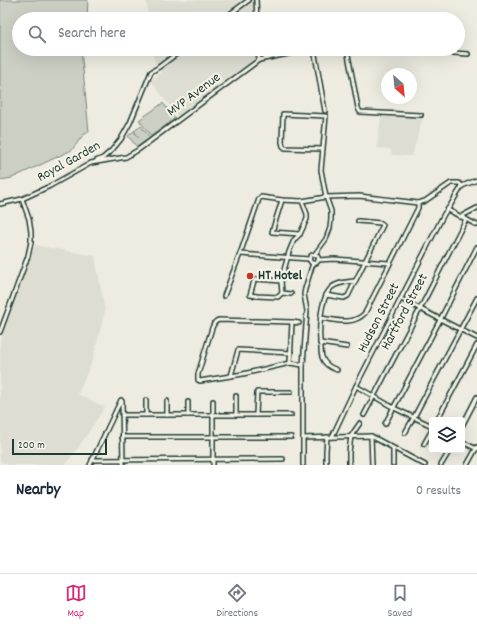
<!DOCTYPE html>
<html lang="en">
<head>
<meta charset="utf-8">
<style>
	:root { --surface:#fff; --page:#f6f6f7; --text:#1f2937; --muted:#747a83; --line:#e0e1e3; --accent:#db2777 }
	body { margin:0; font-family:Dekko,sans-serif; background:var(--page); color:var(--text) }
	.controls { position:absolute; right:12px; bottom:12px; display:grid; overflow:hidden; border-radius:4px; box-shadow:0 4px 16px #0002 }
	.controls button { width:36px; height:36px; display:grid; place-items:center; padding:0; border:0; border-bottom:1px solid var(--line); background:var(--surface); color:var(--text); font:20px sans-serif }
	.compass { position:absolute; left:381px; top:68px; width:36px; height:36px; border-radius:50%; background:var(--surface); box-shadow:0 4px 16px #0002; rotate:153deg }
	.scale { position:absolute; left:12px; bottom:10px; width:95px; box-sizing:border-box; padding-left:4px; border:2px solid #1f3d34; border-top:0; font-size:11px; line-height:14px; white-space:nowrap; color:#1f3d34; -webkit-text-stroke:3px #f7f3e8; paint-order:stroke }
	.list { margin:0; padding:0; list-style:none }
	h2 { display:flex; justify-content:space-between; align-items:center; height:52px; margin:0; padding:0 16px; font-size:17px }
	h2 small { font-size:13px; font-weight:400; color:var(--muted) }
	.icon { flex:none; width:22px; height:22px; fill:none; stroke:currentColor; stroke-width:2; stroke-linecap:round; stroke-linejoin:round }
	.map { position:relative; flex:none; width:477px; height:465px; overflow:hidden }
	.search { position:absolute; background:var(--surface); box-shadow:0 4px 16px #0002; left:12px; right:12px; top:12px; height:44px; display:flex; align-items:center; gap:10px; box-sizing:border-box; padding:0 14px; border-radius:22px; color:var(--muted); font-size:15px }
	.sheet { height:108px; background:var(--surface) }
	nav { display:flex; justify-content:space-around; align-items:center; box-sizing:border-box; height:56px; border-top:1px solid var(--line); background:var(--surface); font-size:11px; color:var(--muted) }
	nav a { display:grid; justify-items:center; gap:2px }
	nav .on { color:var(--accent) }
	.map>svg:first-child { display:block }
	.built { fill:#ddddd2 }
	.green { fill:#cccfc4; stroke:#76867c }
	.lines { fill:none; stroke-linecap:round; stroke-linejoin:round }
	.minor-casing { stroke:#1f3d34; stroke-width:6 }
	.minor { stroke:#f7f3e8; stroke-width:3 }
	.poi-dot { fill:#c8321e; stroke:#f7f3e8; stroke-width:1.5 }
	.labels { text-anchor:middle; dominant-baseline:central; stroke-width:4; stroke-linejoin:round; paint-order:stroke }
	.street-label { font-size:14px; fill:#1f3d34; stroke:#f7f3e8 }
	.poi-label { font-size:14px; font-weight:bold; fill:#1f3d34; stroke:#f7f3e8; text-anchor:start }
</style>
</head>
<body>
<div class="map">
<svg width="477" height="465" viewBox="0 0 477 465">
	<rect width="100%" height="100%" fill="#eeece1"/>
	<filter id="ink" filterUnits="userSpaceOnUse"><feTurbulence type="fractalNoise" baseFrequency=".025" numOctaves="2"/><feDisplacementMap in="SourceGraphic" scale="8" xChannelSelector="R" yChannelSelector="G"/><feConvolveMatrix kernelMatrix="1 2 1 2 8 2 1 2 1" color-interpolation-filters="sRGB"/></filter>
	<g filter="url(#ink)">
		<g class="built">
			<path d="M146,0h107l2,3v16h-106z"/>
			<path d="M153,49h103v6l1,2 -30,23 -2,-1 -7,5 1,2 -41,31 -27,-36 11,-9v-2l-8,-10z"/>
			<path d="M381,116l42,1 -11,39 -20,-1 -1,-6 -14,-1z"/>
			<path d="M35,245l60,11 10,55 -12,48 -15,35 27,13 -27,41 -13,17h-56l-9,-4v-120z"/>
		</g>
		<g class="green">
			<path d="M0,0h88l-1,19h-68v30h62l8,83 -6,3 -11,15 -60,28 -12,2z"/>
			<path d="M163,103l12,16 -24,17 -12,-16z"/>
			<path d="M141,126l9,12 -13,9 -9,-11 6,-5 5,7 -5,-7z"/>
		</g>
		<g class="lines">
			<g class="minor-casing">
				<g id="minor">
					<path d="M256,0l1,19"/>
					<path d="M223,19l26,-19"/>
					<path d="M258,49l1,11"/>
					<path d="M314,49l11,62"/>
					<path d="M347,49l11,59 2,4 61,3"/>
					<path d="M397,49l71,5"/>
					<path d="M96,161l7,-3 9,-8 9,-11 9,-16 21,-51 8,-5 24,-18"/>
					<path d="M91,163l35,-6 12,-7 121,-90 53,-11"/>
					<path d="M282,200l-10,32 28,2"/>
					<path d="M418,203l7,-2 26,-18h8l3,3"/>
					<path d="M0,204l22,-5 28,-13 41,-23"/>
					<path d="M448,210l29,15"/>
					<path d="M460,217l17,-9"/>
					<path d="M240,254l69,5"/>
					<path d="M315,254l11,-15 4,-11 1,-9v-8l-5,-14 -5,-27 5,-54 -43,-2 -1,28 1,4 2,2 38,1"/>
					<circle cx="314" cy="259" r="4.5"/>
					<path d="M318,260l16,-1 55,4"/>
					<path d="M281,281l-24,-2 -3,2 -4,14 7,1 21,1 4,-4 -1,-12 8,-29 5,-12 6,-6 7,-15v-5l-5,-13"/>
					<path d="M282,293l9,1"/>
					<path d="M326,295l18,3 4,-2 35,-71 -2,-2 -23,-2"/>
					<path d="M224,296l16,-42 19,-55 2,-2 21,3 20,1 24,-4 33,-1 59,7v5l-53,105c-12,13 -29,7 -44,5"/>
					<path d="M401,299l76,39"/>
					<path d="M299,323l-7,-1 -73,-2c-5,1 -5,4 -7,8l-14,46v6l2,1 12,-2 31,-5 47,-11 13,2"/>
					<path d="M0,332l28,-76 3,-14v-10l-2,-13 -7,-20"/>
					<path d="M320,343l27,4"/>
					<path d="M290,363l2,-41"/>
					<path d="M337,370c-6,-2 -13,-6 -15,-13 -1,-3 -1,-7 -1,-9 -3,-15 -1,-49 10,-60 6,-6 16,-6 23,-7"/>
					<path d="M231,376l7,-26 53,3"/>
					<path d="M356,386l38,22 38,18"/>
					<path d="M146,400v15"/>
					<path d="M213,401v64"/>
					<path d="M188,402v13"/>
					<path d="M122,415h169"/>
					<path d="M167,415v-14"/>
					<path d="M236,415v-19"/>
					<path d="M256,415l1,-23h34"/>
					<path d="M364,415l56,-106 46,-90"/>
					<path d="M437,420l40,-75"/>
					<path d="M385,424l55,-104 37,-73"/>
					<path d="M462,426l15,-29"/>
					<path d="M405,433l9,-16 63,-119"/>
					<path d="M371,436l1,29"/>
					<path d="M122,437h169"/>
					<path d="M332,437l24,-51 88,-172 6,-8 12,-20 15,-6"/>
					<path d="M303,438l68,-2 54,29"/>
					<path d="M462,442l15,7"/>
					<path d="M424,444l8,-14"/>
					<path d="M92,460l191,-1"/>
					<path d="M90,465l31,-65 1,1 1,64"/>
					<path d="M303,465v-100l4,-54 -3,-17 1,-5 8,-26"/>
					<path d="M326,465v-14l1,-14"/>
					<path d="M349,465v-13l2,-16 9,-13"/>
					<path d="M393,465v-17"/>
					<path d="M441,465l9,-15"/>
					<path d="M467,465l10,-18"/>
				</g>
			</g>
			<use href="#minor" class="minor"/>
		</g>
	</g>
	<circle class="poi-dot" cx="250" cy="276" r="4"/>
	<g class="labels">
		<g class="street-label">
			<text transform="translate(194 95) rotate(-37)">MVP Avenue</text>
			<text transform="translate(69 162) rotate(-29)">Royal Garden</text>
			<text transform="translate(405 312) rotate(-62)">Hartford Street</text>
			<text transform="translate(379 318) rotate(-63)">Hudson Street</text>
		</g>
		<g class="poi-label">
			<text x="258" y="276">HT Hotel</text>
		</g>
	</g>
</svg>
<div class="controls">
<button><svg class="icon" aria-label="layers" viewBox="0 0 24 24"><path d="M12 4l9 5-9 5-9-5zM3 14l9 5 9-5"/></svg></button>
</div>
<svg class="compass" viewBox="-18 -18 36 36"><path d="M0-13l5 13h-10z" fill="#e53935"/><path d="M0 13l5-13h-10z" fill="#747a83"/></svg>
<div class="scale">200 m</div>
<div class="search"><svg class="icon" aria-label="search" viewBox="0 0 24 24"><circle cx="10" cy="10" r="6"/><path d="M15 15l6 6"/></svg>Search here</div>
</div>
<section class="sheet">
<h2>Nearby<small>0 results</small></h2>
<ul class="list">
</ul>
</section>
<nav>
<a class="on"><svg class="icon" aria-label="map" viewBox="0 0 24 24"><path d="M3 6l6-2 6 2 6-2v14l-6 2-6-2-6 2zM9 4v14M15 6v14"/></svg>Map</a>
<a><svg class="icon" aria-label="directions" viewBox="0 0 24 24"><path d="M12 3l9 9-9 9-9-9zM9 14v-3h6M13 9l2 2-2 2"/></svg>Directions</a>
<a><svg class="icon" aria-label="saved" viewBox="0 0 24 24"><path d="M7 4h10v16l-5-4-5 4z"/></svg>Saved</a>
</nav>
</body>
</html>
